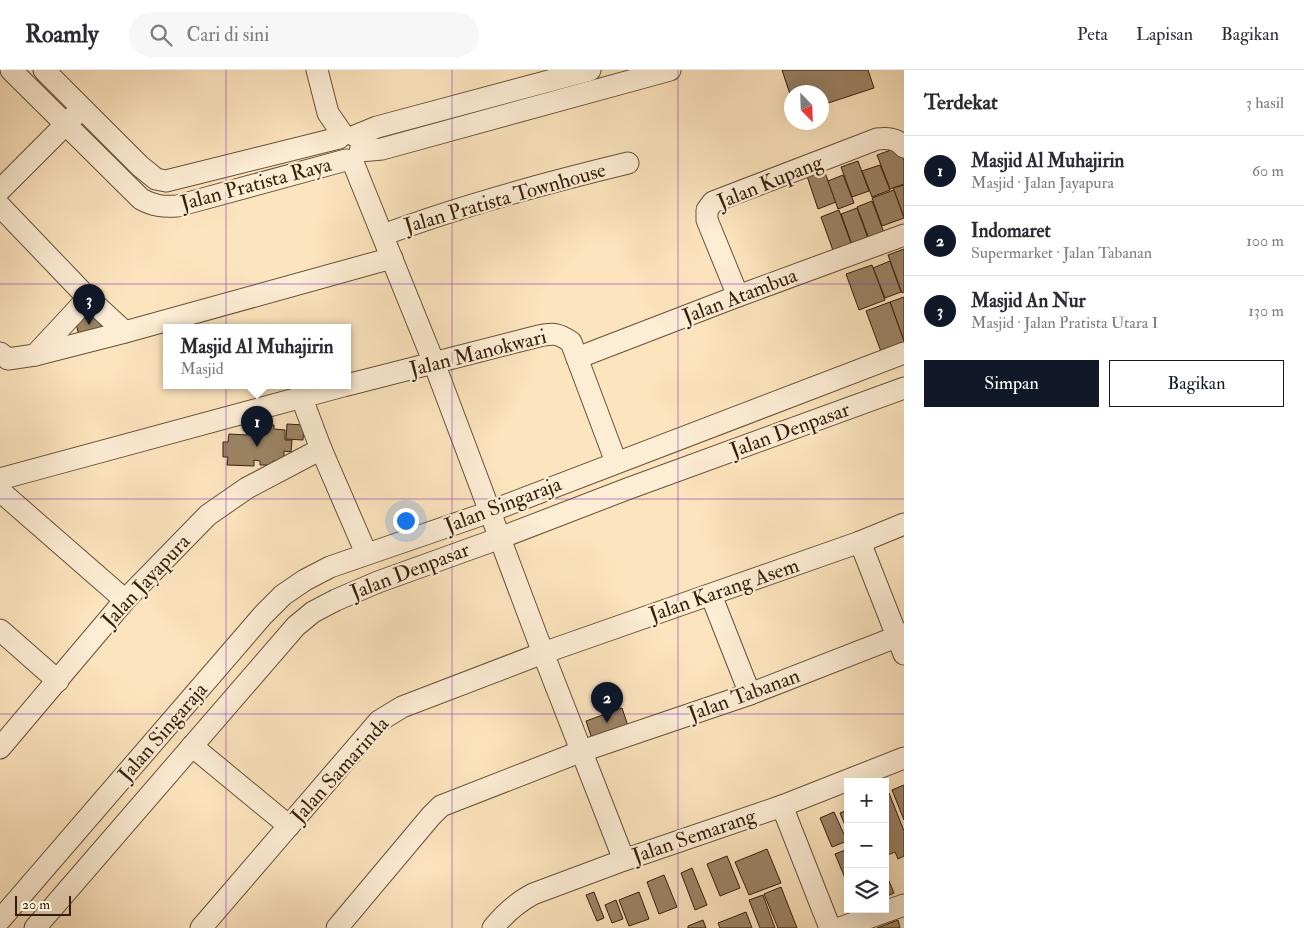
<!DOCTYPE html>
<html lang="id">
<head>
<meta charset="utf-8">
<style>
	:root { --surface:#fff; --page:#f7f7f7; --text:#2b2b33; --muted:#7c7c81; --line:#e1e1e2; --accent:#111827 }
	body { margin:0; font-family:"IM FELL Double Pica",serif; background:var(--page); color:var(--text) }
	.controls { position:absolute; right:15px; bottom:15px; display:grid; overflow:hidden; border-radius:0px; box-shadow:0 5px 20px #0002 }
	.controls button { width:45px; height:45px; display:grid; place-items:center; padding:0; border:0; border-bottom:1px solid var(--line); background:var(--surface); color:var(--text); font:25px sans-serif }
	.compass { position:absolute; left:784px; top:15px; width:45px; height:45px; border-radius:50%; background:var(--surface); box-shadow:0 5px 20px #0002; rotate:157deg }
	.scale { position:absolute; left:15px; bottom:12px; width:56px; box-sizing:border-box; padding-left:5px; border:2px solid #351e09; border-top:0; font-size:14px; line-height:18px; white-space:nowrap; color:#351e09; -webkit-text-stroke:4px #fdedd5; paint-order:stroke }
	.you { position:absolute; left:405px; top:450px; width:18px; height:18px; margin:-12px; border:4px solid #fff; border-radius:50%; background:#1a73e8; box-shadow:0 0 0 8px #1a73e833 }
	.badge { display:grid; place-items:center; width:32px; height:32px; border-radius:50%; background:var(--accent); color:#fff; font-size:16px; font-weight:700 }
	.pin { position:absolute; translate:-50% -41px; filter:drop-shadow(0 1px 2px #0008) }
	.pin::after { content:''; position:absolute; top:26px; width:18px; height:15px; background:inherit; clip-path:polygon(0 0,100% 0,50% 100%) }
	.popup { position:absolute; left:163px; top:254px; width:188px; height:65px; box-sizing:border-box; display:grid; place-content:center; border-radius:0px; background:var(--surface); filter:drop-shadow(0 1px 4px #0005); font-size:16px; white-space:nowrap; color:var(--muted) }
	.popup b { font-size:19px; color:var(--text) }
	.popup::after { content:''; position:absolute; left:50%; top:100%; margin-left:-10px; border:10px solid transparent; border-top-color:var(--surface) }
	.list { margin:0; padding:0; list-style:none }
	h2 { display:flex; justify-content:space-between; align-items:center; height:65px; margin:0; padding:0 20px; font-size:21px }
	h2 small { font-size:16px; font-weight:400; color:var(--muted) }
	.list li { display:grid; grid-template-columns:32px 1fr auto; gap:15px; align-items:center; box-sizing:border-box; height:70px; padding:0 20px; border-top:1px solid var(--line) }
	.list b { display:block; font-size:19px; white-space:nowrap }
	.list p { margin:0; font-size:16px; white-space:nowrap; color:var(--muted) }
	.list em { font-size:16px; font-style:normal; color:var(--muted) }
	.actions { display:flex; gap:10px; padding:15px 20px }
	.actions a { flex:1; padding:11px 0; border:1px solid var(--accent); border-radius:0px; text-align:center; font-size:18px; color:var(--accent) }
	.actions .main { background:var(--accent); color:#fff }
	.icon { flex:none; width:28px; height:28px; fill:none; stroke:currentColor; stroke-width:2; stroke-linecap:round; stroke-linejoin:round }
	.map { position:relative; flex:none; width:904px; height:858px; overflow:hidden }
	header { display:flex; align-items:center; gap:30px; box-sizing:border-box; height:70px; padding:0 25px; background:var(--surface); border-bottom:1px solid var(--line) }
	header strong { font-size:24px }
	nav { display:flex; gap:28px; margin-inline-start:auto; font-size:18px }
	.search { width:350px; height:45px; background:var(--page); display:flex; align-items:center; gap:12px; box-sizing:border-box; padding:0 18px; border-radius:28px; color:var(--muted); font-size:19px }
	main { display:flex }
	aside { flex:1; background:var(--surface) }
	.map>svg:first-child { display:block }
	.building { fill:#9c8567; stroke:#351e09 }
	.lines { fill:none; stroke-linecap:round; stroke-linejoin:round }
	.minor-casing { stroke:#675036; stroke-width:23 }
	.minor { stroke:#fdedd5; stroke-width:21 }
	.grid { fill:none; stroke:#7b2cbf; stroke-width:1; stroke-opacity:0.55 }
	.labels { text-anchor:middle; dominant-baseline:central; stroke-width:4.5; stroke-linejoin:round; paint-order:stroke }
	.street-label { font-size:21px; fill:#351e09; stroke:#fdedd5 }
</style>
</head>
<body>
<header>
<strong>Roamly</strong>
<div class="search"><svg class="icon" aria-label="search" viewBox="0 0 24 24"><circle cx="10" cy="10" r="6"/><path d="M15 15l6 6"/></svg>Cari di sini</div>
<nav><a>Peta</a><a>Lapisan</a><a>Bagikan</a></nav>
</header>
<main>
<div class="map">
<svg width="904" height="858" viewBox="0 0 904 858">
	<rect width="100%" height="100%" fill="#fce4be"/>
	<filter id="stains"><feTurbulence type="fractalNoise" baseFrequency=".004" numOctaves="4"/><feColorMatrix values="0 0 0 0 .2 0 0 0 0 .09 0 0 0 0 .02 0 0 0 .5 -.17"/></filter>
	<radialGradient id="worn" r=".72"><stop offset=".6" stop-color="#630" stop-opacity="0"/><stop offset="1" stop-color="#630" stop-opacity=".3"/></radialGradient>
	<g class="building">
		<path d="M782,0h86l6,18 -52,17v-13h-30v8z"/>
		<path d="M899,77l5,14v23l-14,5 -13,-34z"/>
		<path d="M858,91l11,30 -17,6 -11,-30z"/>
		<path d="M880,95l10,25 -18,7 -10,-26z"/>
		<path d="M824,100l12,32 -18,7 -11,-33z"/>
		<path d="M843,105l11,28 -16,6 -10,-28z"/>
		<path d="M904,115v32l-11,-29z"/>
		<path d="M894,120l10,28 -22,8 -10,-28z"/>
		<path d="M872,131l14,37 -15,6 -14,-37z"/>
		<path d="M857,138l13,36 -16,6 -13,-36z"/>
		<path d="M839,140l14,39 -18,7 -14,-39z"/>
		<path d="M904,179v43l-2,1 -14,-38z"/>
		<path d="M890,191l11,31 -16,6 -12,-30z"/>
		<path d="M872,195l13,35 -26,10 -13,-36z"/>
		<path d="M904,227v44l-14,-39z"/>
		<path d="M890,232l14,39v9l-21,7 -17,-46z"/>
		<path d="M98,240l5,24 -23,6 -6,-25z"/>
		<path d="M287,354l17,1 -1,15 -17,-1z"/>
		<path d="M260,355h14v4l11,1v10h7l-1,12 -7,-1v10h-11v4h-13v-4l-6,-1v6l-27,-1 1,-8h-5v-15h5l1,-8 18,1 1,-7h12z"/>
		<path d="M622,638l6,18 -36,13 -6,-18z"/>
		<path d="M904,715v35l-12,-30z"/>
		<path d="M889,723l15,38v25l-6,3 -3,-7 -10,4v-61z"/>
		<path d="M848,740v23l-8,-20z"/>
		<path d="M834,742l13,29 -15,6 -12,-29z"/>
		<path d="M767,779l14,34 -32,12 -14,-33z"/>
		<path d="M848,779v28l-3,1 -10,-24z"/>
		<path d="M727,786l13,32 -20,8 -13,-32z"/>
		<path d="M692,798l15,37 -12,5 -14,-37z"/>
		<path d="M664,805l13,32 -18,7 -12,-32z"/>
		<path d="M889,811l5,12 -9,4v-14z"/>
		<path d="M781,817l16,41h-19l-14,-34z"/>
		<path d="M594,822l10,26 -7,3 -11,-26z"/>
		<path d="M639,822l10,27 -20,7 -10,-26z"/>
		<path d="M763,825l12,33h-15l-11,-28z"/>
		<path d="M616,830l7,19 -11,4 -7,-18z"/>
		<path d="M746,842l6,16h-32l-2,-5z"/>
		<path d="M703,850l3,8h-18v-2z"/>
		<path d="M898,850l2,8h-23z"/>
	</g>
	<g class="lines">
		<g class="minor-casing">
			<g id="minor">
				<path d="M11,0l130,129c13,7 22,8 36,7l169,-46"/>
				<path d="M44,0l96,96 16,13 10,2 173,-43"/>
				<path d="M317,0l11,43 15,22"/>
				<path d="M355,66l22,-9 213,-57"/>
				<path d="M360,81l22,-2 288,-79"/>
				<path d="M352,90l82,203 109,290 81,207"/>
				<path d="M0,120l74,-74"/>
				<path d="M0,136l88,92 37,34"/>
				<path d="M383,165c80,-30 162,-52 245,-72"/>
				<path d="M738,226l-31,-76v-10l6,-8 164,-63c10,-1 20,-1 27,8"/>
				<path d="M0,283l8,6 27,-4 90,-23 267,-74"/>
				<path d="M35,285l53,-57"/>
				<path d="M577,288l161,-62 166,-61"/>
				<path d="M347,315l192,-49c14,-3 19,-3 32,6l45,120"/>
				<path d="M301,326l20,53 45,104"/>
				<path d="M0,409l343,-93"/>
				<path d="M0,421l125,109"/>
				<path d="M860,472l44,112"/>
				<path d="M711,525l39,99"/>
				<path d="M0,560l58,51"/>
				<path d="M192,676l97,80"/>
				<path d="M0,678l125,-148 83,-85 39,-27 74,-39"/>
				<path d="M782,736l48,122"/>
				<path d="M0,850l263,-305 20,-20 22,-15 25,-13 148,-51 426,-163"/>
				<path d="M35,858l261,-302 17,-14 23,-12 42,-18 114,-41 135,-52 277,-101"/>
				<path d="M201,858l178,-207 23,-14 141,-54 317,-111 44,-18"/>
				<path d="M337,858l94,-112 10,-10 141,-55 168,-57 154,-60"/>
				<path d="M493,858c12,-15 23,-25 40,-34l91,-34 158,-54 122,-48"/>
				<path d="M840,858l64,-23"/>
			</g>
		</g>
		<use href="#minor" class="minor"/>
	</g>
	<path class="grid" d="M226,0v858M452,0v858M678,0v858M0,214h904M0,429h904M0,644h904"/>
	<g class="labels">
		<g class="street-label">
			<text transform="translate(770 112) rotate(-22)">Jalan Kupang</text>
			<text transform="translate(256 114) rotate(-15)">Jalan Pratista Raya</text>
			<text transform="translate(505 128) rotate(-16)">Jalan Pratista Townhouse</text>
			<text transform="translate(740 226) rotate(-21)">Jalan Atambua</text>
			<text transform="translate(478 283) rotate(-14)">Jalan Manokwari</text>
			<text transform="translate(790 360) rotate(-20)">Jalan Denpasar</text>
			<text transform="translate(503 435) rotate(-21)">Jalan Singaraja</text>
			<text transform="translate(410 501) rotate(-21)">Jalan Denpasar</text>
			<text transform="translate(146 511) rotate(-47)">Jalan Jayapura</text>
			<text transform="translate(724 520) rotate(-19)">Jalan Karang Asem</text>
			<text transform="translate(744 625) rotate(-20)">Jalan Tabanan</text>
			<text transform="translate(163 662) rotate(-49)">Jalan Singaraja</text>
			<text transform="translate(340 700) rotate(-48)">Jalan Samarinda</text>
			<text transform="translate(694 766) rotate(-19)">Jalan Semarang</text>
		</g>
	</g>
	<rect width="100%" height="100%" filter="url(#stains)"/>
	<rect width="100%" height="100%" fill="url(#worn)"/>
</svg>
<div class="controls">
<button>+</button>
<button>−</button>
<button><svg class="icon" aria-label="layers" viewBox="0 0 24 24"><path d="M12 4l9 5-9 5-9-5zM3 14l9 5 9-5"/></svg></button>
</div>
<svg class="compass" viewBox="-18 -18 36 36"><path d="M0-13l5 13h-10z" fill="#e53935"/><path d="M0 13l5-13h-10z" fill="#7c7c81"/></svg>
<div class="scale">20 m</div>
<div class="you"></div>
<div class="pin badge" style="left:257px;top:377px">1</div>
<div class="popup"><b>Masjid Al Muhajirin</b>Masjid</div>
<div class="pin badge" style="left:607px;top:653px">2</div>
<div class="pin badge" style="left:89px;top:255px">3</div>
</div>
<aside>
<h2>Terdekat<small>3 hasil</small></h2>
<ul class="list">
<li><span class="badge">1</span><div><b>Masjid Al Muhajirin</b><p>Masjid · Jalan Jayapura</p></div><em>60 m</em></li>
<li><span class="badge">2</span><div><b>Indomaret</b><p>Supermarket · Jalan Tabanan</p></div><em>100 m</em></li>
<li><span class="badge">3</span><div><b>Masjid An Nur</b><p>Masjid · Jalan Pratista Utara I</p></div><em>130 m</em></li>
</ul>
<div class="actions"><a class="main">Simpan</a><a>Bagikan</a></div>
</aside>
</main>
</body>
</html>
